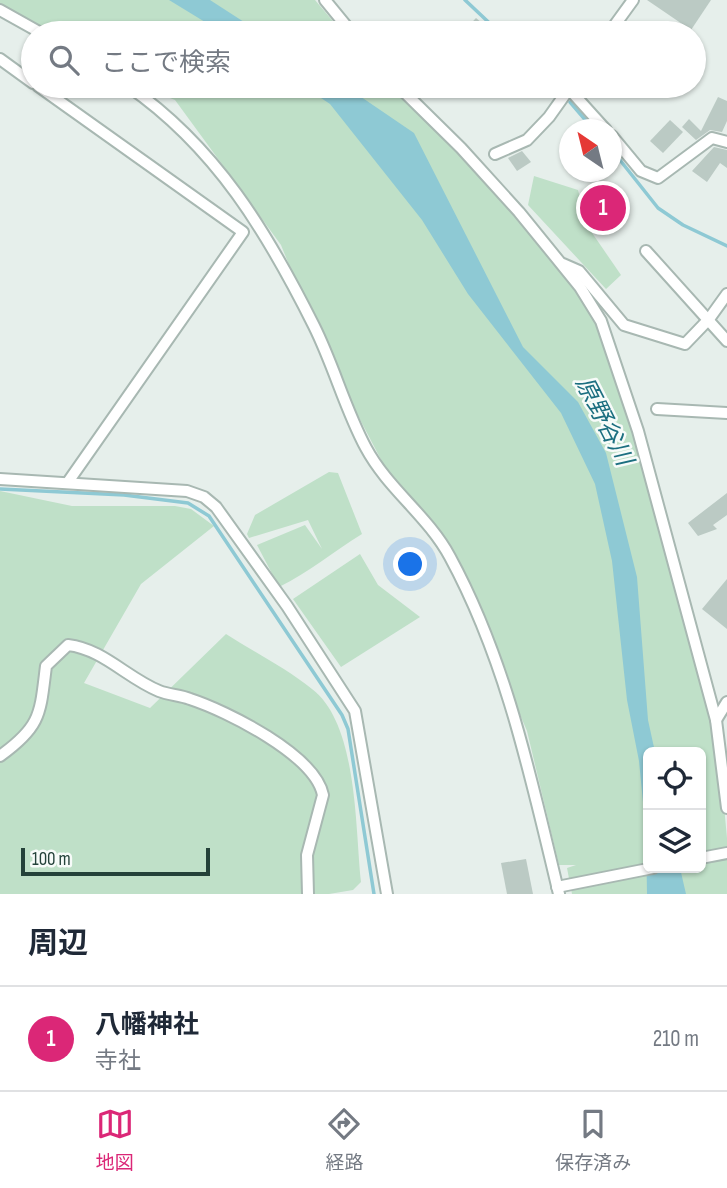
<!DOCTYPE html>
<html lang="ja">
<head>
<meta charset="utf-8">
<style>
	:root { --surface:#fff; --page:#f6f6f7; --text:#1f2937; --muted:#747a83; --line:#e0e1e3; --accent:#db2777 }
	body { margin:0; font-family:"Sofia Sans Condensed","Noto Sans JP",sans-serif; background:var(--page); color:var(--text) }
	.controls { position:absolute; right:21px; bottom:21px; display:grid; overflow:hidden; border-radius:10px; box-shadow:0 2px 5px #0004 }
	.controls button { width:63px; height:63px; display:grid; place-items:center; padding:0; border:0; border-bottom:2px solid var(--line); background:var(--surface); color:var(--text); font:35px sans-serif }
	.compass { position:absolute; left:559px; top:119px; width:63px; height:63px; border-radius:50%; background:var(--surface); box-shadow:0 2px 5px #0004; rotate:325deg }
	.scale { position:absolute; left:21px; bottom:18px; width:189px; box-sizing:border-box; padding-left:7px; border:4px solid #24423a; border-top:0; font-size:19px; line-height:24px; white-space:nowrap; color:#24423a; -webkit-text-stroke:5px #f7fbf9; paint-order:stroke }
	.you { position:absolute; left:411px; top:565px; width:24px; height:24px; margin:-18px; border:5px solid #fff; border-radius:50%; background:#1a73e8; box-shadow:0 0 0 10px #1a73e833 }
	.badge { display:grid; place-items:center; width:46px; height:46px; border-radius:50%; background:var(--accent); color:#fff; font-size:23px; font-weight:700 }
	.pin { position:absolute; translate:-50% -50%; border:4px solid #fff; box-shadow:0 2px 7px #0006 }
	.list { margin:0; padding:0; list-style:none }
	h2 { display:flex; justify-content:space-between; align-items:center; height:91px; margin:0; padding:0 28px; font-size:30px }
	h2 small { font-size:23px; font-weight:400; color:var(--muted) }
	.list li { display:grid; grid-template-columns:46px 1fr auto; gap:21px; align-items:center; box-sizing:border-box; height:105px; padding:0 28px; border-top:2px solid var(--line) }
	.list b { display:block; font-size:26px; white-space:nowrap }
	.list p { margin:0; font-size:23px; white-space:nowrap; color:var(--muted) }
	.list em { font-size:23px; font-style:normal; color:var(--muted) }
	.icon { flex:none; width:38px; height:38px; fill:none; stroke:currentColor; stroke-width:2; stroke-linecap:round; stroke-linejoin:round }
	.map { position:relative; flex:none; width:727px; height:894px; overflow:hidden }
	.search { position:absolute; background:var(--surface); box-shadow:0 2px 5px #0004; left:21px; right:21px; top:21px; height:77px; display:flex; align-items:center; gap:18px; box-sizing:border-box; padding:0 24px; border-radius:38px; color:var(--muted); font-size:26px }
	.sheet { height:196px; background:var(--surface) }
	nav { display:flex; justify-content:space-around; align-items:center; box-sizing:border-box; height:98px; border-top:2px solid var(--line); background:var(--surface); font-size:19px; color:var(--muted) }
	nav a { display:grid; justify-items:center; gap:4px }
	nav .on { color:var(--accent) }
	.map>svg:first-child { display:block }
	.green { fill:#bfe0c8; fill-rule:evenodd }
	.water { fill:#8ec9d4 }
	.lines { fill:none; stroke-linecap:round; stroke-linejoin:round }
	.stream { stroke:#8ec9d4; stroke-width:3.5 }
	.building { fill:#bbcac4 }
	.street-casing { stroke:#a8b8b2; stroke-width:14 }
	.street { stroke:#fff; stroke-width:10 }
	.labels { text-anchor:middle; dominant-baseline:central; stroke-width:5; stroke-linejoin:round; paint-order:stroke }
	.water-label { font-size:24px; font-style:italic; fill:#1c6f80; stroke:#f7fbf9 }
</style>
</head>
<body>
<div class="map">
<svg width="727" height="894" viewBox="0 0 727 894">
	<rect width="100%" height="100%" fill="#e6efeb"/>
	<g class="green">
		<path d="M0,0h315l28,33h-300l-43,-25z"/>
		<path d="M140,86h254l63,64 99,107 38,53 26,63 96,347 11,118v56h-155l-5,-26 9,-3h-17l-32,-134 -59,-138 -69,-99 -77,-147 -41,-102 -106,-145zM648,752h53v116h-53z"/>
		<path d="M534,176l44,14 10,37 33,48 -15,14 -78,-84z"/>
		<path d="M329,472l9,1 24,61c-29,18 -53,38 -83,53l-22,-42 48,-20 17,24 -14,-29 -59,18 -2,-4 8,-19z"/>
		<path d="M0,491l72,15h103l16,3 23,17 -73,58 -57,99 66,25 76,-74c28,18 60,34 86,55 46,35 43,139 49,193l-8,8 -24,4h-329z"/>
		<path d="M360,554l18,31 42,32 -79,50 -48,-68z"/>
	</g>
	<g class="water">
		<path d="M169,0h41l51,33h-38z"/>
		<path d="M303,86h42l69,47 109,214 55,55 28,51 31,124 11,143 7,32h-7v116h32l6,26h-39l-1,-61 -7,-72 -12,-61 -15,-139 -17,-77 -34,-71 -93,-119 -46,-74 -92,-116z"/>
	</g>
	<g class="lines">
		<g class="stream">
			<path d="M465,0l35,33"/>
			<path d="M555,86l5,4"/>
			<path d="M570,102l24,28"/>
			<path d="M612,150l46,58 25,17 44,21"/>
			<path d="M0,489l124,6 64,8 21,13 133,199 6,14 26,165"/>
		</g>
	</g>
	<g class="building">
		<path d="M647,0h64l-20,30z"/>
		<path d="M476,18l18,15h-32z"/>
		<path d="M718,97l9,4v20l-5,11 -12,-2 -14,10 -14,-13 7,-8 12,12z"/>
		<path d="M670,120l13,12 -20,21 -13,-12z"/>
		<path d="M714,147l13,3v18l-7,-5 -13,19 -15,-11z"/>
		<path d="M522,151l9,11 -14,9 -9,-13z"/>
		<path d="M594,194l9,10 5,-3 10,11 -16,14 -17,-24z"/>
		<path d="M727,493v22l-14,10 4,4 -19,7 -10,-13z"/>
		<path d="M727,579v50l-25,-20z"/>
		<path d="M526,859l7,35h-26l-6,-31z"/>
	</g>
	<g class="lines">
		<g class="street-casing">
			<g id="street">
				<path d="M325,0l27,33"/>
				<path d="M0,10l41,23"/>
				<path d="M609,33l24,-33"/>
				<path d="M0,59l33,24"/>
				<path d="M38,86l205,146 -175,250"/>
				<path d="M128,86c88,61 139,146 186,240 20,40 31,83 52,122 22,41 62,68 84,109 57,105 81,222 109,337"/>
				<path d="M398,86l63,62 58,64 61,75 21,34 37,110 78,289 11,88"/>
				<path d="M569,89l37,41"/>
				<path d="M612,136l29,35 17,7 54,-40 15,4"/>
				<path d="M495,154l32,-14 22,-23 22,-31"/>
				<path d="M646,251l81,90"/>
				<path d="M563,264l16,7 45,54 61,19 24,-25 18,-25"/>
				<path d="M657,409l70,4"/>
				<path d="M0,479l187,12 17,6 12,10 71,99 68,105 32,183"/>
				<path d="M716,720l11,-18"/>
				<path d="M0,756c42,-30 40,-43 46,-90l22,-21c35,4 59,33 91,46 10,4 21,4 31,8 37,12 125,56 133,96l-16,60 1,39"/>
				<path d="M701,858l26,-5"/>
				<path d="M557,887l96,-19"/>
			</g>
		</g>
		<use href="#street" class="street"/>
	</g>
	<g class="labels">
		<g class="water-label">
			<text transform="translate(604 421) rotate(63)">原野谷川</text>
		</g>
	</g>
</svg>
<div class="controls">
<button><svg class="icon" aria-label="locate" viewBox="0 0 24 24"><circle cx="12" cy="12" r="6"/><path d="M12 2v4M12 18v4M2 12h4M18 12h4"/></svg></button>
<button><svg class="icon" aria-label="layers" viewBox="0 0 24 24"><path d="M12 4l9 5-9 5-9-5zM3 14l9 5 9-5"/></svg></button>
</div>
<svg class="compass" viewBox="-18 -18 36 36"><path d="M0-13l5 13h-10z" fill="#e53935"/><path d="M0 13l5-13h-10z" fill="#747a83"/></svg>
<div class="scale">100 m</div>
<div class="you"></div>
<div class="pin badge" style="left:603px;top:208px">1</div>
<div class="search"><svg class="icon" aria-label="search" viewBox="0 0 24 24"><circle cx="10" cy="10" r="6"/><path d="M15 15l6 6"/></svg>ここで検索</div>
</div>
<section class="sheet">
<h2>周辺<small></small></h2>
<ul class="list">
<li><span class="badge">1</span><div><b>八幡神社</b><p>寺社</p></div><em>210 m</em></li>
</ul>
</section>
<nav>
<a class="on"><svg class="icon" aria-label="map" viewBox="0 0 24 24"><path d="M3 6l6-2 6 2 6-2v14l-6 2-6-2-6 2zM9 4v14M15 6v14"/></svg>地図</a>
<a><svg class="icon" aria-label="directions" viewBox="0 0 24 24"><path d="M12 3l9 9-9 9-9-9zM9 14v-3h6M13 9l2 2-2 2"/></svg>経路</a>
<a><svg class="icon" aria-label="saved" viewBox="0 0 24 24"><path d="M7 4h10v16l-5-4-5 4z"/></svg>保存済み</a>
</nav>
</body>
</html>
